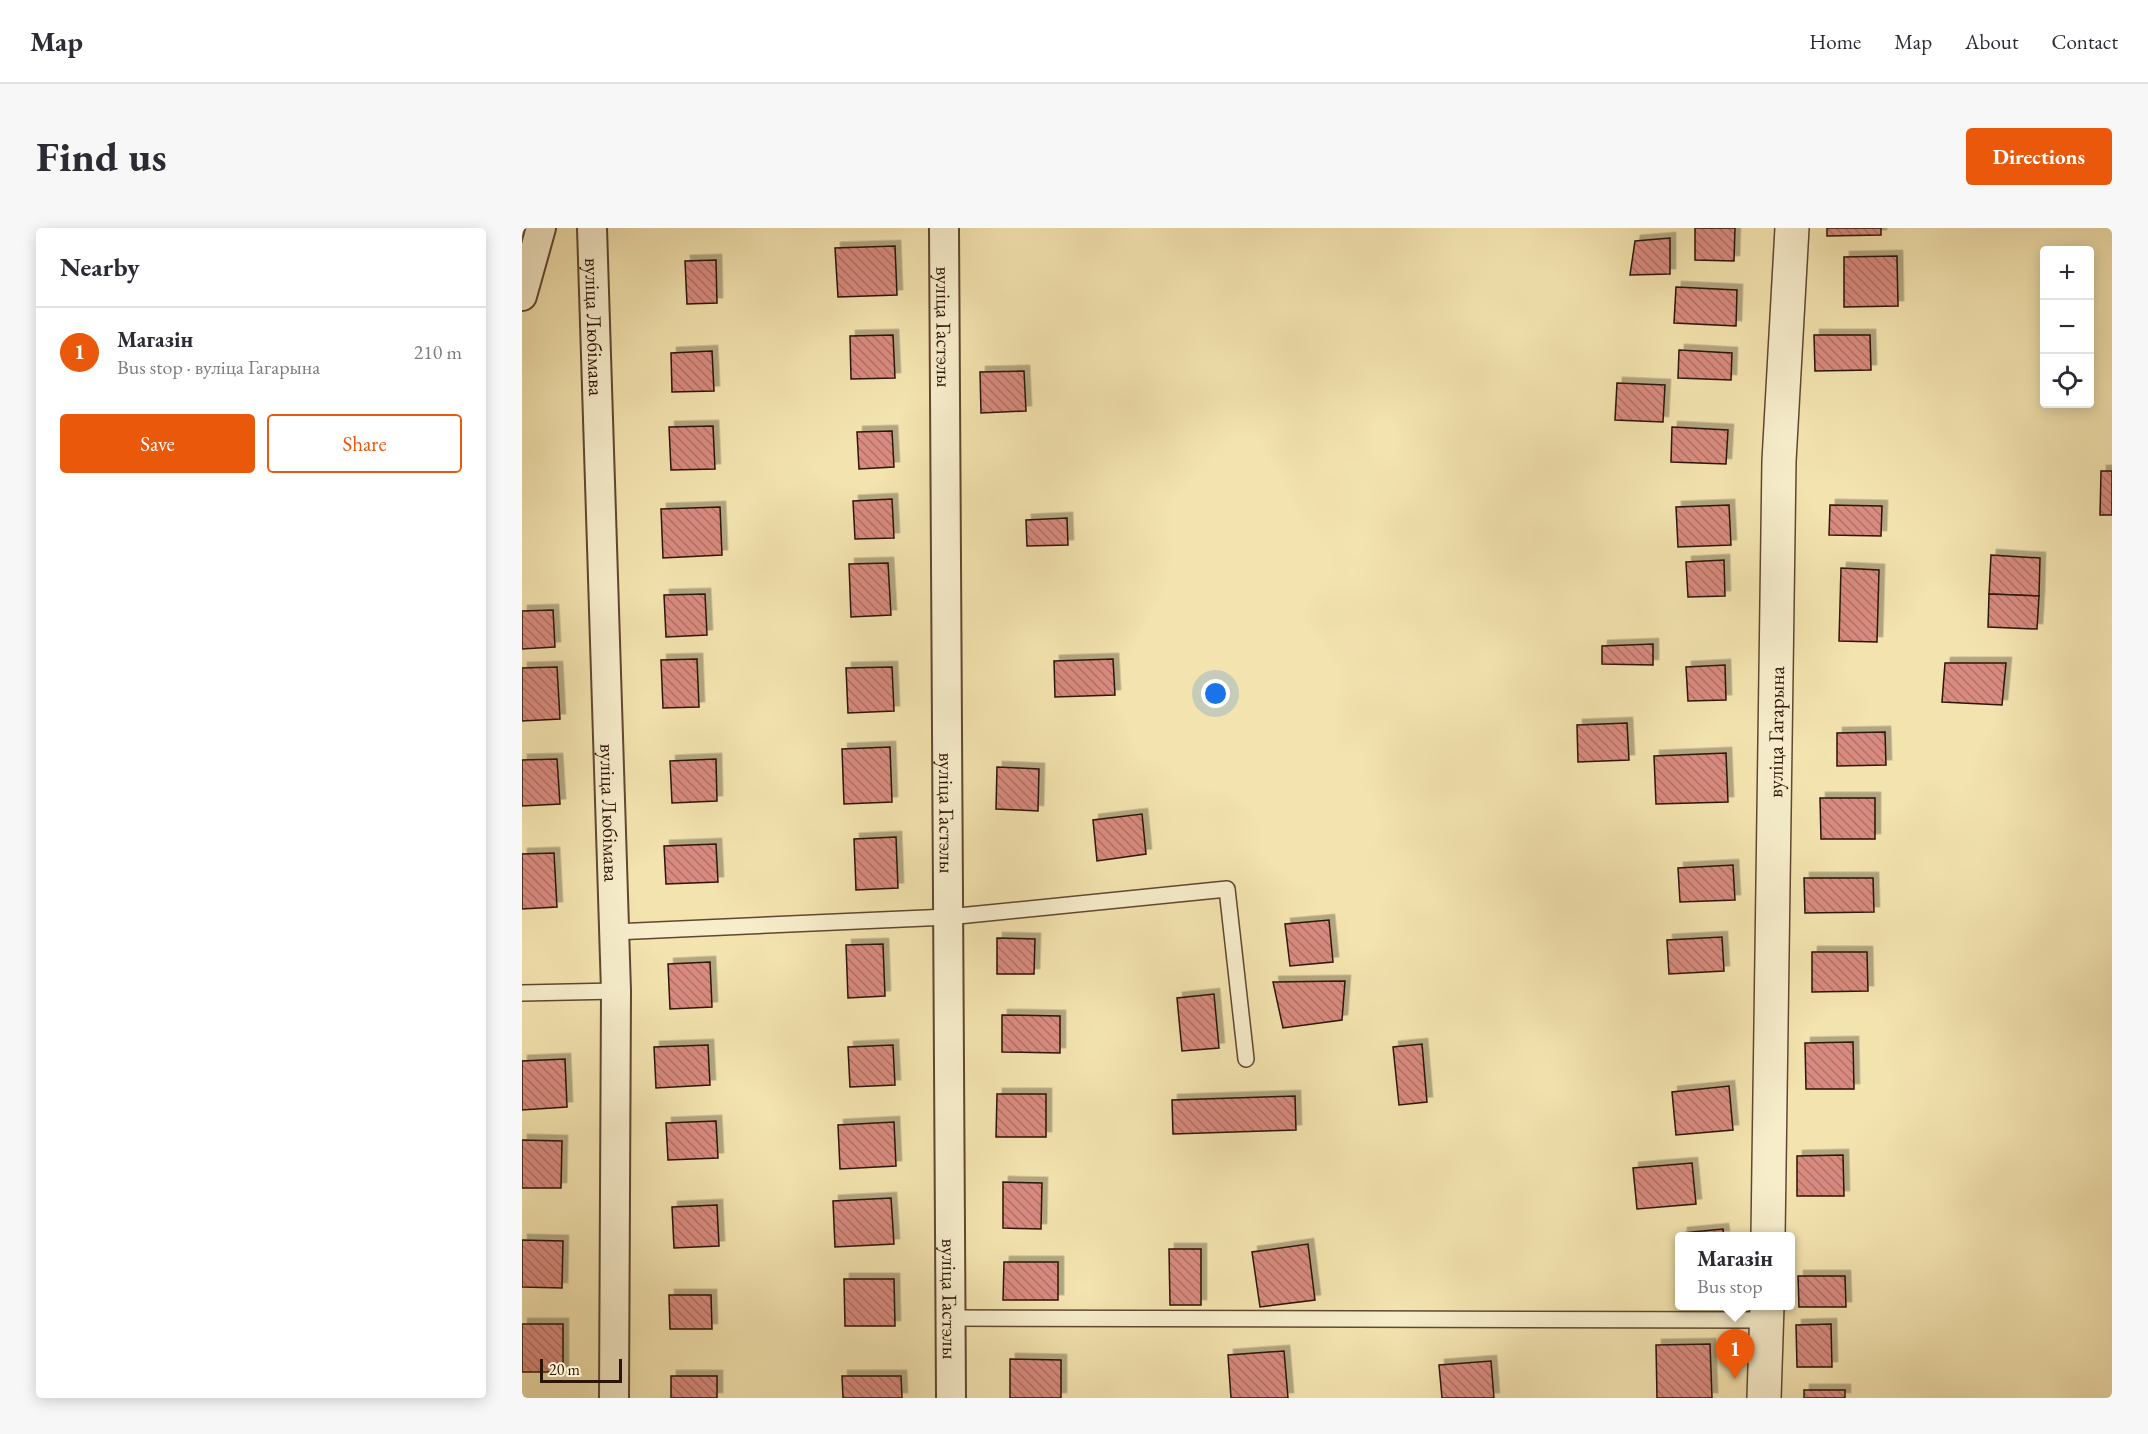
<!DOCTYPE html>
<html lang="en">
<head>
<meta charset="utf-8">
<style>
	:root { --surface:#fff; --page:#f7f7f7; --text:#2b2b33; --muted:#7c7c81; --line:#e1e1e2; --accent:#ea580c }
	body { margin:0; font-family:"EB Garamond",serif; background:var(--page); color:var(--text) }
	.controls { position:absolute; right:18px; top:18px; display:grid; overflow:hidden; border-radius:6px; box-shadow:0 3px 15px #0003 }
	.controls button { width:54px; height:54px; display:grid; place-items:center; padding:0; border:0; border-bottom:2px solid var(--line); background:var(--surface); color:var(--text); font:30px sans-serif }
	.scale { position:absolute; left:18px; bottom:15px; width:82px; box-sizing:border-box; padding-left:6px; border:3px solid #2c1407; border-top:0; font-size:16px; line-height:21px; white-space:nowrap; color:#2c1407; -webkit-text-stroke:4px #f7edcb; paint-order:stroke }
	.you { position:absolute; left:694px; top:466px; width:21px; height:21px; margin:-15px; border:4px solid #fff; border-radius:50%; background:#1a73e8; box-shadow:0 0 0 9px #1a73e833 }
	.badge { display:grid; place-items:center; width:39px; height:39px; border-radius:50%; background:var(--accent); color:#fff; font-size:20px; font-weight:700 }
	.pin { position:absolute; translate:-50% -50px; filter:drop-shadow(0 2px 3px #0008) }
	.pin::after { content:''; position:absolute; top:32px; width:21px; height:18px; background:inherit; clip-path:polygon(0 0,100% 0,50% 100%) }
	.popup { position:absolute; left:1153px; top:1004px; width:120px; height:78px; box-sizing:border-box; display:grid; place-content:center; border-radius:6px; background:var(--surface); filter:drop-shadow(0 2px 4px #0005); font-size:20px; white-space:nowrap; color:var(--muted) }
	.popup b { font-size:22px; color:var(--text) }
	.popup::after { content:''; position:absolute; left:50%; top:100%; margin-left:-12px; border:12px solid transparent; border-top-color:var(--surface) }
	.list { margin:0; padding:0; list-style:none }
	h2 { display:flex; justify-content:space-between; align-items:center; height:78px; margin:0; padding:0 24px; font-size:26px }
	h2 small { font-size:20px; font-weight:400; color:var(--muted) }
	.list li { display:grid; grid-template-columns:39px 1fr auto; gap:18px; align-items:center; box-sizing:border-box; height:90px; padding:0 24px; border-top:2px solid var(--line) }
	.list b { display:block; font-size:22px; white-space:nowrap }
	.list p { margin:0; font-size:20px; white-space:nowrap; color:var(--muted) }
	.list em { font-size:20px; font-style:normal; color:var(--muted) }
	.actions { display:flex; gap:12px; padding:18px 24px }
	.actions a { flex:1; padding:14px 0; border:2px solid var(--accent); border-radius:6px; text-align:center; font-size:21px; color:var(--accent) }
	.actions .main { background:var(--accent); color:#fff }
	.icon { flex:none; width:33px; height:33px; fill:none; stroke:currentColor; stroke-width:2; stroke-linecap:round; stroke-linejoin:round }
	.map { position:relative; flex:none; width:1590px; height:1170px; overflow:hidden; border-radius:6px }
	header { display:flex; align-items:center; gap:36px; box-sizing:border-box; height:84px; padding:0 30px; background:var(--surface); border-bottom:2px solid var(--line) }
	header strong { font-size:28px }
	nav { display:flex; gap:33px; margin-inline-start:auto; font-size:21px }
	.intro { display:flex; align-items:center; justify-content:space-between; box-sizing:border-box; height:144px; padding:0 36px }
	h1 { margin:0; font-size:42px }
	.button { padding:15px 27px; border-radius:6px; background:var(--accent); color:#fff; font-size:21px; font-weight:700 }
	main { display:flex; gap:36px; padding:0 36px }
	aside { flex:1; background:var(--surface); border-radius:6px; box-shadow:0 3px 15px #0003 }
	.map>svg:first-child { display:block }
	.building { fill:url(#building-back-hatch); stroke:#2c1407; stroke-width:1.5; filter:url(#shadow) }
	.lines { fill:none; stroke-linecap:round; stroke-linejoin:round }
	.service-casing { stroke:#5e4831; stroke-width:18 }
	.minor-casing { stroke:#5e4831; stroke-width:32 }
	.tertiary-casing { stroke:#5e4831; stroke-width:36 }
	.service { stroke:#f7edcb; stroke-width:15 }
	.minor { stroke:#f7edcb; stroke-width:28 }
	.tertiary { stroke:#f7edcb; stroke-width:33 }
	.labels { text-anchor:middle; dominant-baseline:central; stroke-width:4.5; stroke-linejoin:round; paint-order:stroke }
	.street-label { font-size:21px; fill:#2c1407; stroke:#f7edcb }
</style>
</head>
<body>
<header>
<strong>Map</strong>
<nav><a>Home</a><a>Map</a><a>About</a><a>Contact</a></nav>
</header>
<div class="intro"><h1>Find us</h1><a class="button">Directions</a></div>
<main>
<aside>
<h2>Nearby<small></small></h2>
<ul class="list">
<li><span class="badge">1</span><div><b>Магазін</b><p>Bus stop · вуліца Гагарына</p></div><em>210 m</em></li>
</ul>
<div class="actions"><a class="main">Save</a><a>Share</a></div>
</aside>
<div class="map">
<svg width="1590" height="1170" viewBox="0 0 1590 1170">
	<defs>
		<pattern id="building-back-hatch" width="6" height="6" patternUnits="userSpaceOnUse" patternTransform="scale(1.5)"><rect width="6" height="6" fill="#d98b7f"/><path d="M-1 5l2 2M0 0l6 6M5-1l2 2" fill="none" stroke="#b07066"/></pattern>
		<filter id="shadow"><feDropShadow dx="5.5" dy="-5.5" stdDeviation="0" flood-color="#0004"/></filter>
	</defs>
	<rect width="100%" height="100%" fill="#f3e3af"/>
	<filter id="stains"><feTurbulence type="fractalNoise" baseFrequency=".00333" numOctaves="4"/><feColorMatrix values="0 0 0 0 .2 0 0 0 0 .09 0 0 0 0 .02 0 0 0 .5 -.17"/></filter>
	<radialGradient id="worn" r=".72"><stop offset=".6" stop-color="#630" stop-opacity="0"/><stop offset="1" stop-color="#630" stop-opacity=".3"/></radialGradient>
	<g class="building">
		<path d="M1173,0h40l-1,33 -39,-1z"/>
		<path d="M1305,0h54v7l-54,1z"/>
		<path d="M1148,10v36l-40,1 5,-34z"/>
		<path d="M373,18l2,49 -59,2 -3,-49z"/>
		<path d="M1375,28l1,50 -54,1v-50z"/>
		<path d="M194,32l1,43 -30,1 -2,-43z"/>
		<path d="M1154,59l61,3 -1,36 -62,-3z"/>
		<path d="M371,107l2,43 -44,1 -1,-43z"/>
		<path d="M1292,107h56l1,35 -56,1z"/>
		<path d="M1157,122l53,3 -1,27 -53,-2z"/>
		<path d="M190,123l2,40 -42,1 -1,-39z"/>
		<path d="M502,143l2,40 -45,2 -1,-41z"/>
		<path d="M1095,155l48,2 -2,37 -48,-2z"/>
		<path d="M191,198l2,43 -44,1 -2,-43z"/>
		<path d="M1150,199l56,3 -2,34 -55,-2z"/>
		<path d="M370,203l2,36 -35,2 -2,-37z"/>
		<path d="M1579,243h11v44h-12z"/>
		<path d="M370,271l2,39 -39,1 -2,-38z"/>
		<path d="M1207,277l2,40 -53,2 -2,-40z"/>
		<path d="M1308,277l52,1 -1,30 -52,-1z"/>
		<path d="M198,279l2,48 -59,3 -2,-49z"/>
		<path d="M545,290l1,27 -41,1 -1,-26z"/>
		<path d="M1469,327l49,3 -1,38 -50,-2z"/>
		<path d="M1202,332l1,36 -37,1 -2,-35z"/>
		<path d="M366,335l3,52 -40,2 -2,-53z"/>
		<path d="M1319,340l38,2 -2,72 -38,-1z"/>
		<path d="M183,366l2,41 -41,2 -2,-42z"/>
		<path d="M1467,366l50,2 -2,33 -49,-2z"/>
		<path d="M31,382l2,37 -33,2v-38z"/>
		<path d="M1131,416v21l-51,-1v-18z"/>
		<path d="M175,431l2,48 -36,1 -2,-48z"/>
		<path d="M591,431l2,36 -60,2 -1,-36z"/>
		<path d="M1423,435h61l-4,42 -60,-3z"/>
		<path d="M1203,437l1,35 -38,1 -2,-34z"/>
		<path d="M35,439l3,52 -38,2v-53z"/>
		<path d="M370,439l2,44 -46,2 -2,-45z"/>
		<path d="M1105,495l2,37 -51,2 -1,-37z"/>
		<path d="M1363,504l1,33 -49,1v-33z"/>
		<path d="M368,519l2,55 -48,2 -2,-55z"/>
		<path d="M1204,525l2,49 -72,2 -2,-48z"/>
		<path d="M35,531l3,45 -38,2v-46z"/>
		<path d="M194,531l1,42 -45,2 -2,-42z"/>
		<path d="M475,539l42,2 -1,42 -42,-2z"/>
		<path d="M1298,570h55v41h-54z"/>
		<path d="M620,586l4,40 -49,7 -4,-41z"/>
		<path d="M374,609l2,51 -42,2 -2,-51z"/>
		<path d="M194,616l2,38 -52,2 -2,-38z"/>
		<path d="M32,625l3,54 -35,2v-55z"/>
		<path d="M1211,637l2,35 -55,2 -2,-34z"/>
		<path d="M1282,650h69l1,34 -69,1z"/>
		<path d="M807,692l4,42 -43,4 -5,-42z"/>
		<path d="M1200,709l2,34 -55,3 -2,-34z"/>
		<path d="M475,710l38,1 -1,35h-37z"/>
		<path d="M361,716l2,52 -37,2 -2,-53z"/>
		<path d="M1290,724h55l1,39 -56,1z"/>
		<path d="M188,734l2,45 -42,2 -2,-45z"/>
		<path d="M823,753l-3,39 -59,8 -10,-46z"/>
		<path d="M692,766l5,54 -37,3 -5,-53z"/>
		<path d="M480,787l58,1v37l-58,-1z"/>
		<path d="M1331,814l1,47h-48l-1,-46z"/>
		<path d="M900,816l5,58 -28,3 -6,-58z"/>
		<path d="M186,817l2,40 -54,3 -2,-41z"/>
		<path d="M371,817l2,40 -45,2 -2,-40z"/>
		<path d="M43,831l2,48 -45,3v-49z"/>
		<path d="M1207,858l4,44 -57,5 -4,-43z"/>
		<path d="M475,866h49v43h-50z"/>
		<path d="M773,868l1,34 -123,4 -1,-34z"/>
		<path d="M194,893l2,37 -50,2 -2,-37z"/>
		<path d="M372,894l2,44 -56,3 -2,-44z"/>
		<path d="M0,912l40,1 -1,47h-39z"/>
		<path d="M1321,927l1,41h-47v-40z"/>
		<path d="M1170,935l4,41 -59,5 -4,-41z"/>
		<path d="M481,954l39,1 -1,46 -38,-1z"/>
		<path d="M369,970l3,46 -59,3 -2,-46z"/>
		<path d="M195,977l2,41 -45,2 -2,-41z"/>
		<path d="M1201,1001l1,7h-42v-3z"/>
		<path d="M0,1012l41,1 -1,47 -40,-1z"/>
		<path d="M786,1016l7,56 -55,7 -8,-55z"/>
		<path d="M647,1021h32v56h-31z"/>
		<path d="M482,1034h54v38h-55z"/>
		<path d="M1276,1048h47l1,31h-47z"/>
		<path d="M322,1051h50l1,47h-50z"/>
		<path d="M147,1067h42l1,34h-42z"/>
		<rect x="0" y="1096" width="41" height="48"/>
		<path d="M1309,1096l1,43h-35l-1,-42z"/>
		<path d="M1188,1116l2,54h-55l-1,-53z"/>
		<path d="M762,1123l4,47h-57l-3,-43z"/>
		<path d="M488,1131l51,1v38h-51z"/>
		<path d="M969,1133l3,37h-52l-3,-33z"/>
		<rect x="149" y="1148" width="46" height="22"/>
		<path d="M320,1148h59l1,22h-59z"/>
		<rect x="1282" y="1162" width="41" height="8"/>
	</g>
	<g class="lines">
		<g class="service-casing">
			<g id="service">
				<path d="M92,704l334,-15 279,-28 19,170"/>
				<path d="M0,765l94,-2"/>
				<path d="M429,1090l816,2"/>
			</g>
		</g>
		<g class="minor-casing">
			<g id="minor">
				<path id="s1" d="M70,0l24,763 -2,407"/>
				<path id="s2" d="M422,0l7,1170"/>
				<path d="M0,68l19,-68"/>
			</g>
		</g>
		<g class="tertiary-casing">
			<g id="tertiary">
				<path id="s3" d="M1246,1008l11,-775 13,-233"/>
				<path d="M1242,1170l3,-92"/>
			</g>
		</g>
		<use href="#service" class="service"/>
		<use href="#minor" class="minor"/>
		<use href="#tertiary" class="tertiary"/>
	</g>
	<g class="labels">
		<g class="street-label">
			<text stroke="none"><textPath href="#s1" startOffset="99">вуліца Любімава</textPath></text>
			<text stroke="none"><textPath href="#s2" startOffset="99">вуліца Гастэлы</textPath></text>
			<text stroke="none"><textPath href="#s3" startOffset="504">вуліца Гагарына</textPath></text>
			<text stroke="none"><textPath href="#s1" startOffset="585">вуліца Любімава</textPath></text>
			<text stroke="none"><textPath href="#s2" startOffset="585">вуліца Гастэлы</textPath></text>
			<text stroke="none"><textPath href="#s2" startOffset="1071">вуліца Гастэлы</textPath></text>
		</g>
	</g>
	<rect width="100%" height="100%" filter="url(#stains)"/>
	<rect width="100%" height="100%" fill="url(#worn)"/>
</svg>
<div class="controls">
<button>+</button>
<button>−</button>
<button><svg class="icon" aria-label="locate" viewBox="0 0 24 24"><circle cx="12" cy="12" r="6"/><path d="M12 2v4M12 18v4M2 12h4M18 12h4"/></svg></button>
</div>
<div class="scale">20 m</div>
<div class="you"></div>
<div class="pin badge" style="left:1213px;top:1151px">1</div>
<div class="popup"><b>Магазін</b>Bus stop</div>
</div>
</main>
</body>
</html>
